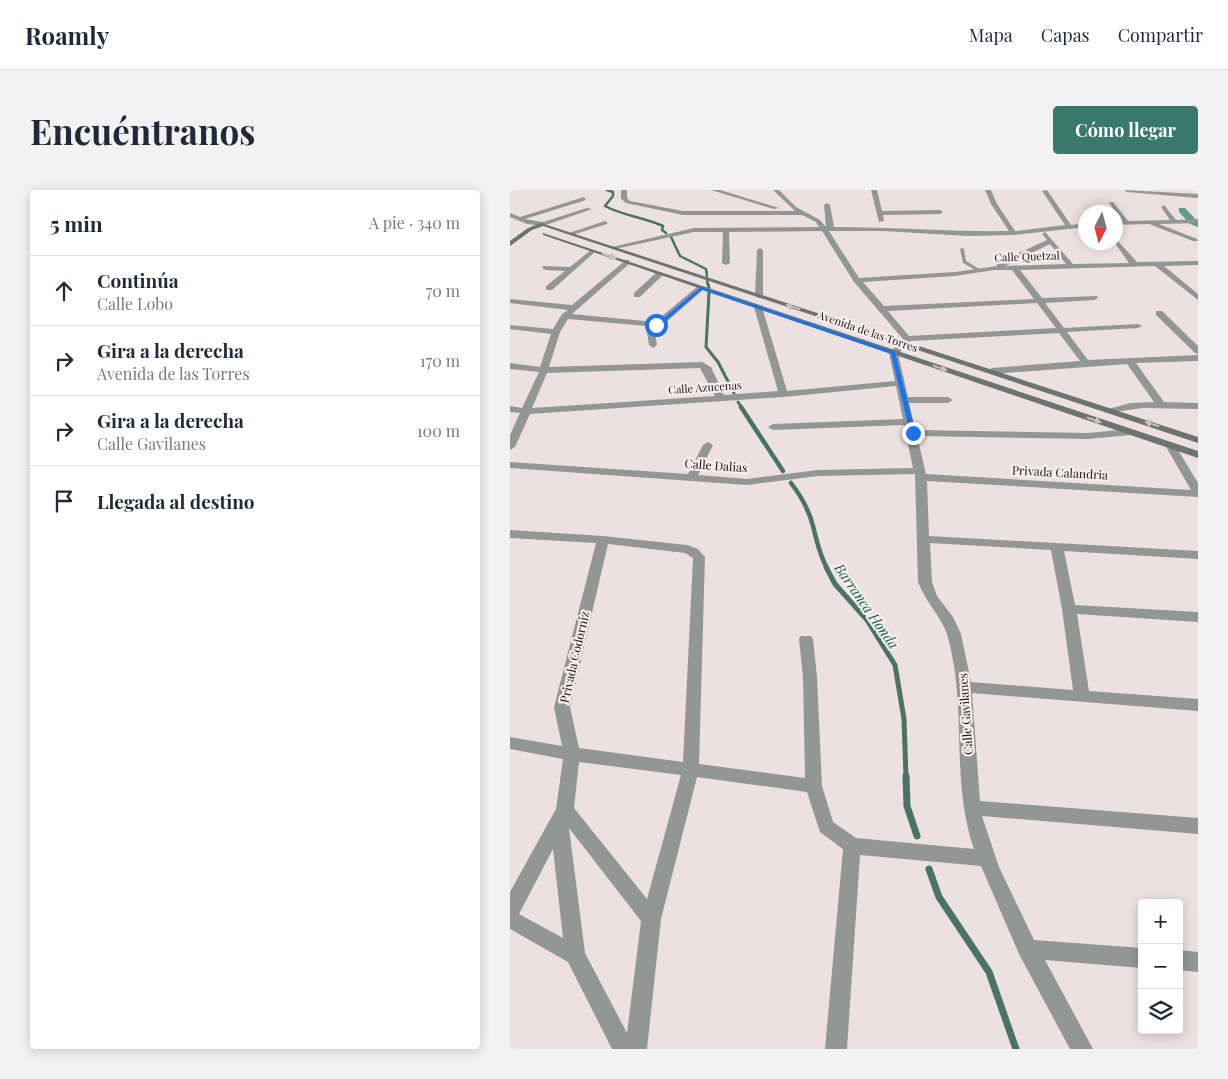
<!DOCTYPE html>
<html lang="es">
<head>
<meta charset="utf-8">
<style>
	:root { --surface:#fff; --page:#f2f2f3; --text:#1f2937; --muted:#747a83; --line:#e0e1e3; --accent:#397969 }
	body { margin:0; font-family:"Playfair Display",serif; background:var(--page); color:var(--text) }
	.controls { position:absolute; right:15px; bottom:15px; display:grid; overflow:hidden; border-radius:5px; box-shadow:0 2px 12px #0003 }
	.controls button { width:45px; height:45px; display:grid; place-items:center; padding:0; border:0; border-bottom:1px solid var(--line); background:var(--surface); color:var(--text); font:25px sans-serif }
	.compass { position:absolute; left:568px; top:15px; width:45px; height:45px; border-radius:50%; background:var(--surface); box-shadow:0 2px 12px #0003; rotate:186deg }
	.stop { position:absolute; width:15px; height:15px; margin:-11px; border:4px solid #1a73e8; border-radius:50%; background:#fff }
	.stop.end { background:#1a73e8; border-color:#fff; box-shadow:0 1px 5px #0008 }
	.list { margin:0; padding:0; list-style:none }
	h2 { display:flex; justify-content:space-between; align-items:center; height:65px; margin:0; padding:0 20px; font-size:21px }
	h2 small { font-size:16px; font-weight:400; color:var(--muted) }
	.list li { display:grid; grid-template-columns:32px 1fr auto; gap:15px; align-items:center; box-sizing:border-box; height:70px; padding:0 20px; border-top:1px solid var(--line) }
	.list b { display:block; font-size:19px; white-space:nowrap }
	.list p { margin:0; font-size:16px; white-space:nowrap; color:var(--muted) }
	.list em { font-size:16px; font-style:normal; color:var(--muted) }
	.icon { flex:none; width:28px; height:28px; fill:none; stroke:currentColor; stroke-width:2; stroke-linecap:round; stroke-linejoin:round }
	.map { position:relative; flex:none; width:688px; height:859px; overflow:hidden; border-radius:5px }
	header { display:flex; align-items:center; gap:30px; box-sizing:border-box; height:70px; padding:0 25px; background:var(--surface); border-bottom:1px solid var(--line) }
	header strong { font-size:24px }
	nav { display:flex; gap:28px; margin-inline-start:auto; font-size:18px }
	.intro { display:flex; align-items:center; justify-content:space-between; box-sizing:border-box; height:120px; padding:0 30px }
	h1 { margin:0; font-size:35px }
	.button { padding:12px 22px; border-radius:5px; background:var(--accent); color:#fff; font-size:18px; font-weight:700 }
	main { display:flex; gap:30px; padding:0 30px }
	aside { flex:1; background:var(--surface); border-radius:5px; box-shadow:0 2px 12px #0003 }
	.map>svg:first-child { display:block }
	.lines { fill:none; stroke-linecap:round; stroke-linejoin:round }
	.stream-far4 { stroke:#4a7367; stroke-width:2.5 }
	.stream-far3 { stroke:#4a7367; stroke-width:3 }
	.stream-far2 { stroke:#4a7367; stroke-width:4.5 }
	.stream-far1 { stroke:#4a7367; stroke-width:5 }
	.stream { stroke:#4a7367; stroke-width:7 }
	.canal { fill:#5f9c8b; fill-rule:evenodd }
	.service { fill:#929795; fill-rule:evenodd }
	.minor { fill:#929795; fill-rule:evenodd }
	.secondary { fill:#6c7370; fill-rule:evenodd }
	.oneway { fill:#c8c2c1 }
	.route { fill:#1a73e8 }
	.labels { text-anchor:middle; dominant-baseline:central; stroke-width:4.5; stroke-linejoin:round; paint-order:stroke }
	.far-street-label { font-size:11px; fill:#181414; stroke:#f9eded }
	.street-label { font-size:12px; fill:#181414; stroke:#f9eded }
	.water-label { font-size:14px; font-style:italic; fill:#116150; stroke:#f9eded }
</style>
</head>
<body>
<header>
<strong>Roamly</strong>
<nav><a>Mapa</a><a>Capas</a><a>Compartir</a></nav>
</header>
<div class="intro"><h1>Encuéntranos</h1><a class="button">Cómo llegar</a></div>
<main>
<aside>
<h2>5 min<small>A pie · 340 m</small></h2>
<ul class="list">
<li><svg class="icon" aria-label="ahead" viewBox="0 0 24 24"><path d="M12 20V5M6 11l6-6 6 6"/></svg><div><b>Continúa</b><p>Calle Lobo</p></div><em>70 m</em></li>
<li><svg class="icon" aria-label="right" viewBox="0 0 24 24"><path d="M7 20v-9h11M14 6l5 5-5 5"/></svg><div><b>Gira a la derecha</b><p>Avenida de las Torres</p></div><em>170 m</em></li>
<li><svg class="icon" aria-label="right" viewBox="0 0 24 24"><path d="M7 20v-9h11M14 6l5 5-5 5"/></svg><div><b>Gira a la derecha</b><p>Calle Gavilanes</p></div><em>100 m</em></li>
<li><svg class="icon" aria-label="arrive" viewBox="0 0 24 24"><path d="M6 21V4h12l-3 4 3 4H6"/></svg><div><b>Llegada al destino</b></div></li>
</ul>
</aside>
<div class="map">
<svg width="688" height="859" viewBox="0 0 688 859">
	<rect width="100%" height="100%" fill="#ece0e0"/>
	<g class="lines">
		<g class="stream-far4">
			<path d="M97,0l6,2v4l-8,10c18,10 39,11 58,20l-1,4 4,3"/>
			<path d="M161,47l9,19 26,13 1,7"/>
			<path d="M197,91l1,4"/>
		</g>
		<g class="stream-far3">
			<path d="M198,94l1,4"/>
			<path d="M199,103l-3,54 12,15 16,31"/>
			<path d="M228,212l4,6"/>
		</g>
		<g class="stream-far2">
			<path d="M231,217l42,64"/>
			<path d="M281,293c10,13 18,27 22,43 4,15 6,28 14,42"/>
		</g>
		<path class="stream-far1" d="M316,377l9,17 32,36 28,45 9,54 2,58"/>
		<g class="stream">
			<path d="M396,586l1,30 10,30"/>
			<path d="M419,679l10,28 50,75 27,77"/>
		</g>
		<path class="canal" d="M669,18h6l13,14v5l-8,-3 -11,-12z"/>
		<path class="service" d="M452,58l2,1 2,12 15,9v2h-2l-16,-9 -3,-14z"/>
		<g class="minor">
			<path d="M111,0h6v8l3,3 53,10h112l-22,-21h6l17,17 24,13 6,7 -2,-22 3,-2 3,2 4,22c58,0 116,5 175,4l-18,-27 -6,-14h6l6,14 18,27 50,-6 -23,-34 5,-1 24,35 15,-2v4l-73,8 -45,1 -85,-5h-54l30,47 96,-6 42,-6v-3l50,-23 -5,-6 3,-2 28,32 56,-1 -15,-21h2v-3l21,23 61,-1v4l-34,1 34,28v6l-43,-34 -135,4 22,28 55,-2 1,2 -4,2 -49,3 19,25 74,-4 4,2 -4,2 -71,4 21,28 110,-5v6l-62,2 28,39 34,1v6l-56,-1 -34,5v-4l23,-6 23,-1 -27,-38 -135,10 -5,-3 5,-3 88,-7 -21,-28 -148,8 -13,13 10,43h40l5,3 -5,3h-39l6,27 173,3 42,-4 5,3 -5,3 -42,4 -171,-3 9,38 265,16 -26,-45 5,-3 5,3 23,38v14l-271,-16 2,55 269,15v8l-134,-8 11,54 123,7v10l-121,-8 12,77 109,8v12l-226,-18 8,108 218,17v16l-216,-18 17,51 35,73 108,8v20l-97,-8 48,89h-23l-50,-93 -39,-90 -121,-11 -13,194h-22l18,-200 -23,-17 -13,-40 -110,-15 -36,142 -14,130h-35l-44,-87 -58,-33v-37l46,-83 7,-50 -53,-10v-12l52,9 -8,-39 42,-164 -86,-5v-8l93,6 84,9 11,4 7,8 -6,207 106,14 -2,-101 -4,-38 2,-3h10l2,3 4,38 5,109 11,36 23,16 118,11c-22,-63 -9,-130 -22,-194 -2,-10 -4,-21 -9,-30 -8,-15 -19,-27 -25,-43l-3,-108 -97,2 -71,9 -237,-17v-6l178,12 15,-29 5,-3 5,3 -15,30 49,4 71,-9 95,-2 -9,-43 -131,5 -5,-3 5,-3 130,-5 -7,-33 -113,11 -253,17 -15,33 -5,3v-15l10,-22 -10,-1v-6l12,2 17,-36 -29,-3v-6l30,4 11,-33 -41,-5v-4l43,4 9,-15 6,-4 -58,-7v-4l62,6 54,-45h3v4l-57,50 83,8 43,-36 7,2 -42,37 -9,2 3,18 -4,3 -4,-3 -3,-19 -78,-7 -8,13 -11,35 153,-5 9,5 13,28 54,-4 -24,-84 4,-2 4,2 25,84 108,-10 -6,-28 14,-14 -49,-57 -32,-51 -93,1 1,31 -4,2 -4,-2 1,-31h-29l-79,17 -3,-2 82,-19 125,-1 -3,-5 -14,-7h-119l-57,-12 -5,-4zM540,54l16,20 -61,2zM484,80h18l22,29 -150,7 -21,-24 92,-6zM527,113l19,25 -147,8 -21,-25zM190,178l15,28 -183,12 15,-35zM420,353l121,7 11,59 11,81 -102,-8 -10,-48 -8,-17 -16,-21 -5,-14zM98,354l77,9 8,5 -10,204 -104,-14 -9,-41zM69,572l102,13 -34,124 -73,-91zM59,638l72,93 -14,112 -42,-80zM43,659l10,89 -44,-24z"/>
			<path d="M201,0h9l59,18 -5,1z"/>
			<path d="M361,0h6l5,21 58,-1 3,2 -3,2 -57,1 1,6 -5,1z"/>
			<path d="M614,0l74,4v4l-71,-6z"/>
			<path d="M74,7l2,3 -61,19 18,3 44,-14 5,1 -49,17 -16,-2 -17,-7v-4l10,4z"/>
			<path d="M599,12h4l15,19 42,-1 -9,-13 3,-2 12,15 22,-1v4l-39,1 38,15 1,2h-5l-44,-17 -33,1v-4h5z"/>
			<path d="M95,31l2,1v2l-35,11 -3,-2z"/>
			<path d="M250,58l3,2v46l-4,2 -4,-2 2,-46z"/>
			<path d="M81,60l5,1 -44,39h-6v-4l19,-15 -19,-1 -4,-2 1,-2 27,1z"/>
			<path d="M147,82l7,2 -24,23h-6v-4z"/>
			<path d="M646,121h6l36,35v8l-3,-1 -39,-38z"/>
			<path d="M669,760l19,2v20l-19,-2z"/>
		</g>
		<g class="secondary">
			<path d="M31,33l657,214v6l-655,-217 -11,4 -22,16v-5l18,-13z"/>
			<path d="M33,43l655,218v7l-655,-223z"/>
		</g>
	</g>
	<defs><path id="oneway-solid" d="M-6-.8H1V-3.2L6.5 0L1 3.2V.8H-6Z" transform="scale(1.25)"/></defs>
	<g class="oneway">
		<use href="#oneway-solid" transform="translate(99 66) rotate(19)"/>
		<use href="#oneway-solid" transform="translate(283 117) rotate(-162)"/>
		<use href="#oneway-solid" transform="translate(430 178) rotate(19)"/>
		<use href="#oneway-solid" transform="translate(584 230) rotate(19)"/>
		<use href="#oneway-solid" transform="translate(642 234) rotate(-162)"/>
	</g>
	<path class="route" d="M191,97l194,65 21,81 -3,2 -3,-2 -19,-79 -189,-64 -40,34 -8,2v-2l5,-2z"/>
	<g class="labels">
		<g class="far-street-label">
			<text transform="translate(517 66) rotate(-2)">Calle Quetzal</text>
			<text transform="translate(358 141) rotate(19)">Avenida de las Torres</text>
			<text transform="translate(195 197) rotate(-4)">Calle Azucenas</text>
		</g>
		<g class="street-label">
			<text transform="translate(206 275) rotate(4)">Calle Dalias</text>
			<text transform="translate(550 282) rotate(3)">Privada Calandria</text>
			<text transform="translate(64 467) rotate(-77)">Privada Codorniz</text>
			<text transform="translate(455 524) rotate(-94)">Calle Gavilanes</text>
		</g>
		<g class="water-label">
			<text transform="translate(357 416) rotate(55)">Barranca Honda</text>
		</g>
	</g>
</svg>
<div class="controls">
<button>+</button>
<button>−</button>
<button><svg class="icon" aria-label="layers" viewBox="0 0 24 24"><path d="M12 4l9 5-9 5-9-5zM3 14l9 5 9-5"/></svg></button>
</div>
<svg class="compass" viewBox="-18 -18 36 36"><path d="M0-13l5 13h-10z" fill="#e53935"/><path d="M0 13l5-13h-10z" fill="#747a83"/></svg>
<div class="stop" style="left:146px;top:135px"></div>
<div class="stop end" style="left:403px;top:243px"></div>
</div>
</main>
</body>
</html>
